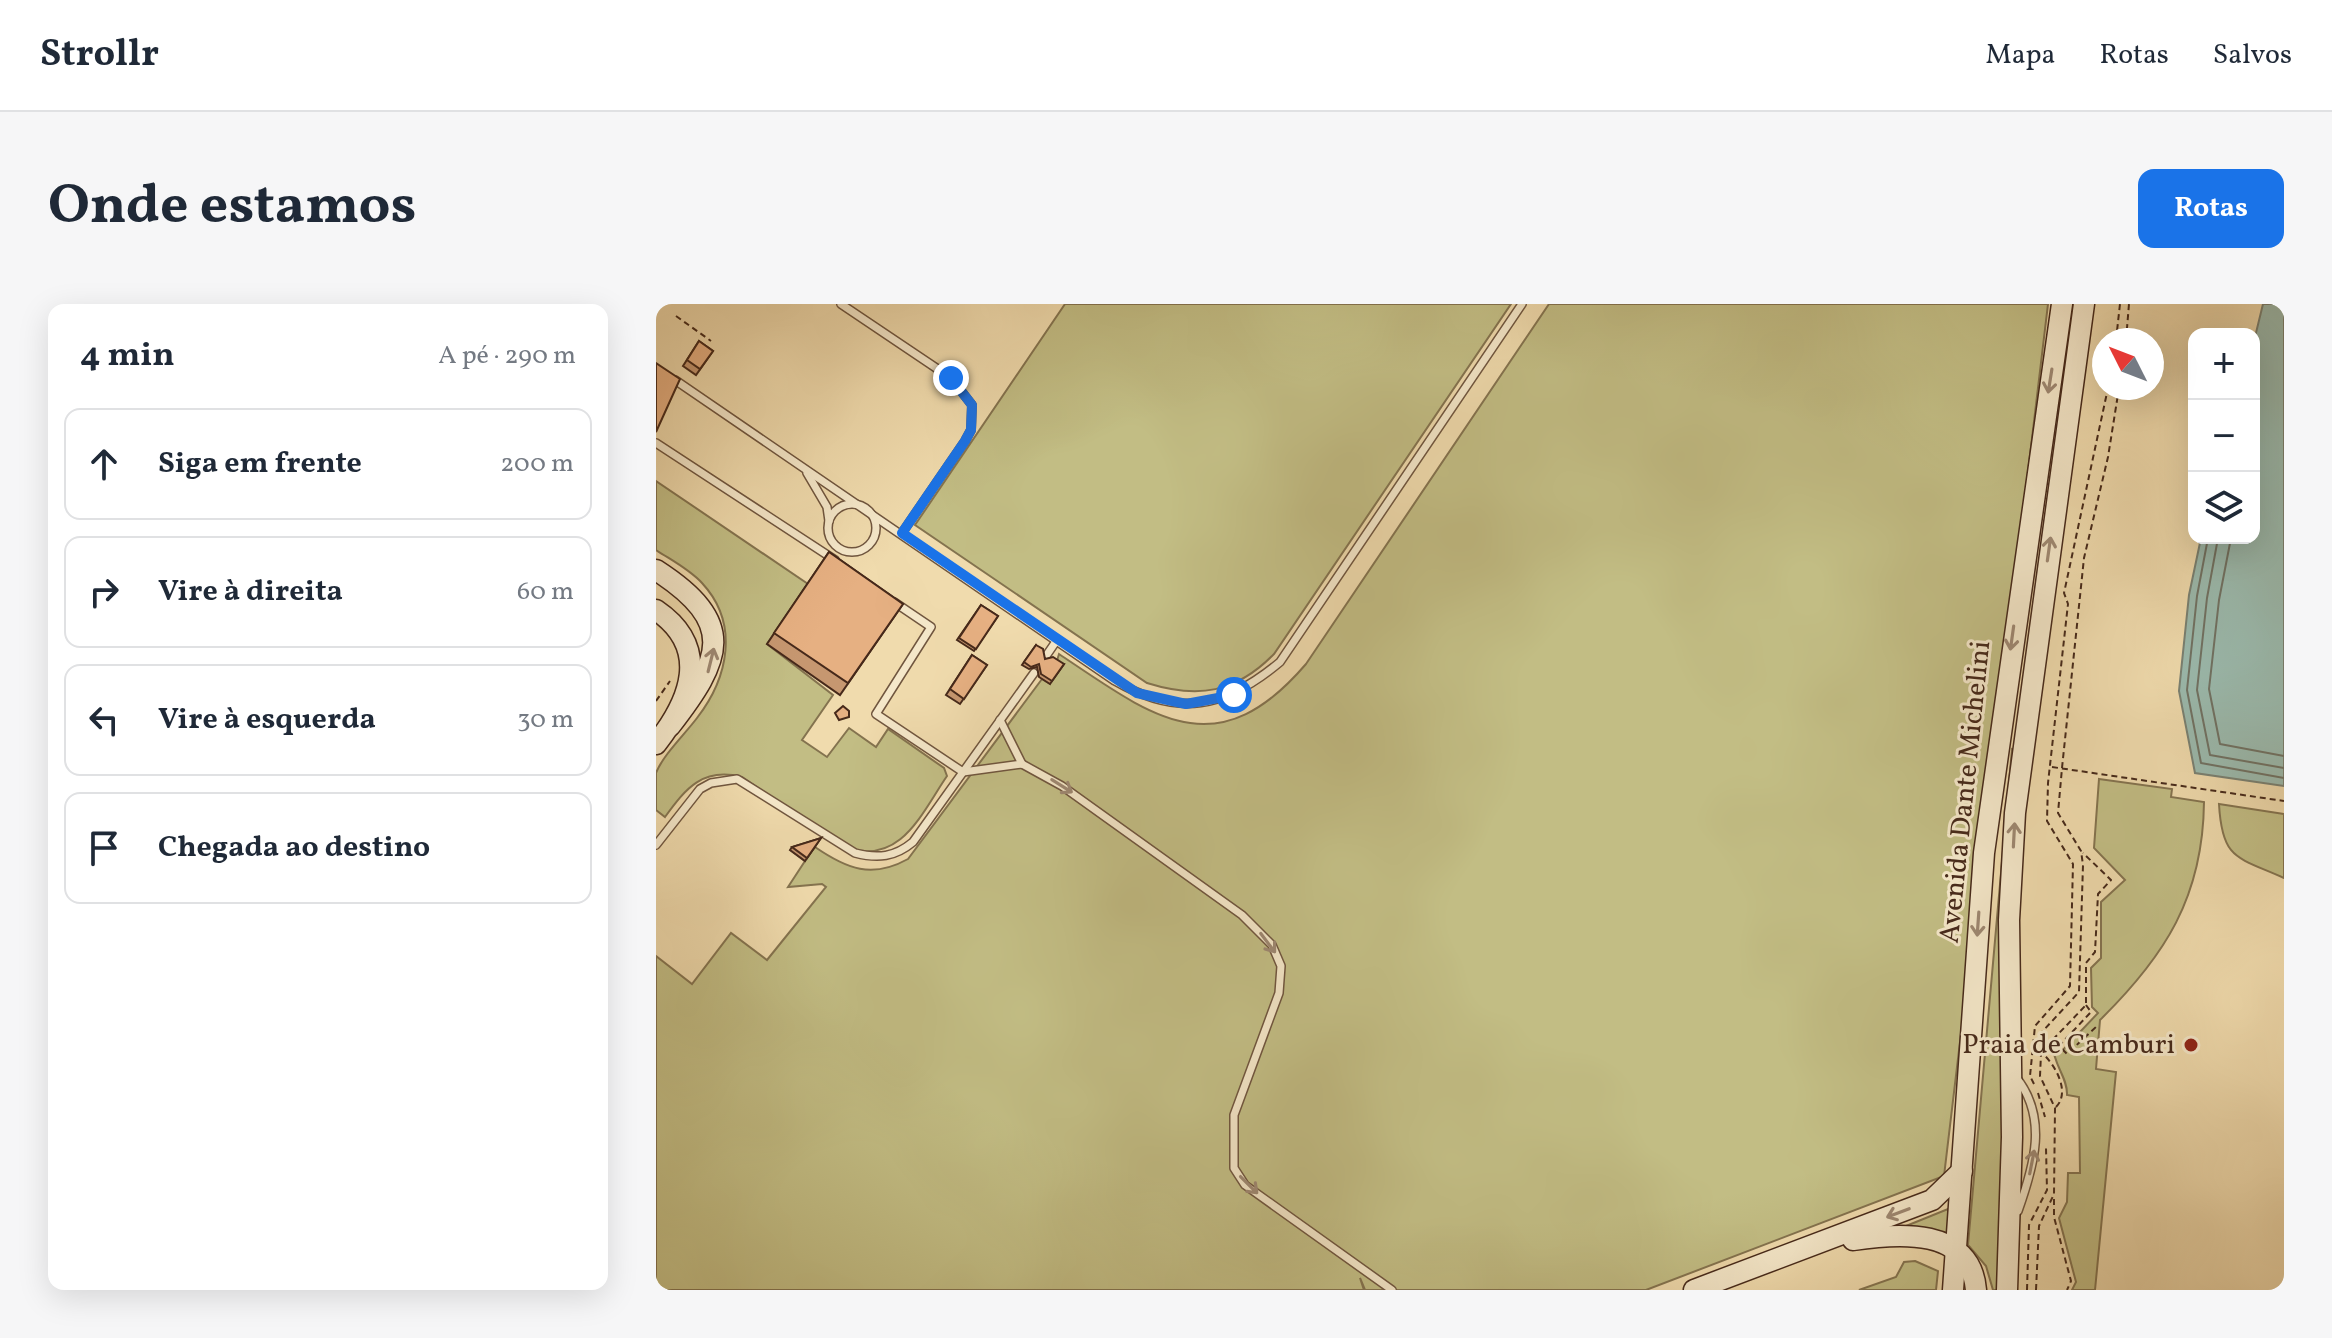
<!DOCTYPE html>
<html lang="pt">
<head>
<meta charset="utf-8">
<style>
	:root { --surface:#fff; --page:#f6f6f7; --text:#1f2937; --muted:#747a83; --line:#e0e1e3; --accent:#1a73e8 }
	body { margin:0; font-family:Vollkorn,serif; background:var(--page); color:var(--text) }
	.controls { position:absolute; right:24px; top:24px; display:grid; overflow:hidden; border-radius:16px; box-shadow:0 8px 32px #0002 }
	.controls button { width:72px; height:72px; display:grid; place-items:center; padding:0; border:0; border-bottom:2px solid var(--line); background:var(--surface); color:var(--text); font:40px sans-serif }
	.compass { position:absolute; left:1436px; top:24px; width:72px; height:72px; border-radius:50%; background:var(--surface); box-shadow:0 8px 32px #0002; rotate:312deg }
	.stop { position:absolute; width:24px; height:24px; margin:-18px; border:6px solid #1a73e8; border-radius:50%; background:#fff }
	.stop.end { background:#1a73e8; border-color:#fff; box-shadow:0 2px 8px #0008 }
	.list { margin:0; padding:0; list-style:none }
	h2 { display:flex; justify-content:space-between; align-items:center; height:104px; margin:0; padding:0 32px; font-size:34px }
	h2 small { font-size:26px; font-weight:400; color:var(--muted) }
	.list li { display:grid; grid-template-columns:52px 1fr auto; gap:24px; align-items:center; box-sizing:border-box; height:112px; margin:0 16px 16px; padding:0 16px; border:2px solid var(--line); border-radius:16px }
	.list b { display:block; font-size:30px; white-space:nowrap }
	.list em { font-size:26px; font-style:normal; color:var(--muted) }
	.icon { flex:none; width:44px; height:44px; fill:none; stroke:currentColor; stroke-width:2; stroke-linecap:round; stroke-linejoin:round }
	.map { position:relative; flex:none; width:1628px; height:986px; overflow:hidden; border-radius:16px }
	header { display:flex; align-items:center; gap:48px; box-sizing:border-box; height:112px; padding:0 40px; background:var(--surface); border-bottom:2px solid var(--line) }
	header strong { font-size:38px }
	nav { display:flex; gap:44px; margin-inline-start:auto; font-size:28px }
	.intro { display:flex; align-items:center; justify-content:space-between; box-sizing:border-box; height:192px; padding:0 48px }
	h1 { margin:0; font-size:56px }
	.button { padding:20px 36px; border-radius:16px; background:var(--accent); color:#fff; font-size:28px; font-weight:700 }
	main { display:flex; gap:48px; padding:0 48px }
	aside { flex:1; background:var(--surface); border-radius:16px; box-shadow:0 8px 32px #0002 }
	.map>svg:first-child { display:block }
	.green { fill:#c2bd84; stroke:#84734f; stroke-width:2 }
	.water { fill:#9bbbaf; stroke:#798173; stroke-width:2 }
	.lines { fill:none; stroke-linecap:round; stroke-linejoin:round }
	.shore { stroke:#707264; stroke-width:2 }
	.lane-casing { stroke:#70563f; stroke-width:10 }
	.secondary-casing { stroke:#46291a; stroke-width:23 }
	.path { stroke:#46291a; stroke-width:2; stroke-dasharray:6 4; stroke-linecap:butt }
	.lane { stroke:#f5e8ca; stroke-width:7 }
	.secondary { stroke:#f5e8ca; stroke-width:20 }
	.wall { fill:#c69770; stroke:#46291a; stroke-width:2 }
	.building { fill:#e6b082; stroke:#46291a; stroke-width:2 }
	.oneway { stroke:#9e8872 }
	.route { stroke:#1a73e8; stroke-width:10 }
	.poi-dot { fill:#8f2418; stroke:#f5e8ca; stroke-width:3 }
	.labels { text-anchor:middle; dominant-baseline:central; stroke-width:6; stroke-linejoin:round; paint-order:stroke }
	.street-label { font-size:28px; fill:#46291a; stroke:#f5e8ca }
	.poi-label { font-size:28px; fill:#46291a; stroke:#f5e8ca; text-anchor:end }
</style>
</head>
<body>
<header>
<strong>Strollr</strong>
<nav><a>Mapa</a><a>Rotas</a><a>Salvos</a></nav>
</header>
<div class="intro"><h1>Onde estamos</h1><a class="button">Rotas</a></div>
<main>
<aside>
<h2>4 min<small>A pé · 290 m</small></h2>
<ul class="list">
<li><svg class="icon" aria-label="ahead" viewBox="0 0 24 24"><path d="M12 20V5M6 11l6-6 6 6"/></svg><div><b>Siga em frente</b></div><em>200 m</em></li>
<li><svg class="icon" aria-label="right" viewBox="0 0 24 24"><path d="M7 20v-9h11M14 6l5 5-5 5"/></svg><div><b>Vire à direita</b></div><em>60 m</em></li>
<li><svg class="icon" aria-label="left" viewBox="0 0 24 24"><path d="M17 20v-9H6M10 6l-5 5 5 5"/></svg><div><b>Vire à esquerda</b></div><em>30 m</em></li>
<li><svg class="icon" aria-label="arrive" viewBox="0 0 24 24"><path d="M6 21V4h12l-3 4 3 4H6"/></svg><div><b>Chegada ao destino</b></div></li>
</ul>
</aside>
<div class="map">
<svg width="1628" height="986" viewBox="0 0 1628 986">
	<rect width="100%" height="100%" fill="#f0dbad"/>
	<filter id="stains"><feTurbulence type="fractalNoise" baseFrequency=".0025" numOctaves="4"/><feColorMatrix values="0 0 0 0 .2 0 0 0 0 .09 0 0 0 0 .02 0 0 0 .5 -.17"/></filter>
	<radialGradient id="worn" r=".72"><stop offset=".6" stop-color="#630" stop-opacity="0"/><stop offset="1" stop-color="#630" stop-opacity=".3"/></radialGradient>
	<g class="green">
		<path d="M409,0h446l-237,350c-38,39 -76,45 -127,29l-232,-158z"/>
		<path d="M893,0h499l-104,872 -298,114h-281l-5,-12 4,12h-708v-334l36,28 39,-51 36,27 59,-73 -4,-3 -34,3 17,-26 -15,-11 15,10 10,-13c32,22 57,32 93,12l134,-180 8,5 9,-30c94,63 157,115 247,10z"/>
		<path d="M0,177l152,103 -41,60 66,51 -31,45 25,17 22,-29 27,19 12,-18 56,39 3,8c-26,38 -46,89 -100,72l-105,-71c-39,-10 -56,11 -77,40l-9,-7c0,-10 0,-27 0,-37 7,-18 29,-39 41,-55 31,-40 43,-94 5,-135 -13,-14 -31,-23 -46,-33z"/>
		<path d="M1356,445l6,2 -16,539h-9l-7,-24 -18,-21z"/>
		<path d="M1443,475l73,10 -1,8 33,5c-1,95 -39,154 -104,218l-4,49 20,3 -21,218h-23l4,-8 -17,-64 8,-16 1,-29h12l-1,-76 -12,-2c1,-17 -14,-31 -14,-49l7,7 38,-40 -6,-6 -1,-39 10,-10v-56l24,-22 -31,-32z"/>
		<path d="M1563,500l65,10v64c-47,-21 -62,-18 -65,-74z"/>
		<path d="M1292,905v29l-42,-9v-3z"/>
		<path d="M1259,957l23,10 -2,19h-77l37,-13 8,-15z"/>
	</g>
	<path class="water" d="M1607,0h21v482l-89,-13 -16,-82 10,-96 12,-57h53v-197z"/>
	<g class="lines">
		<g class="shore">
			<path d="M1552,234l-11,58 -10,94 14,73 83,15"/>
			<path d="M1562,234l-11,60 -10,92 13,65 74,13"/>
			<path d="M1575,234l-12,62 -10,89 11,55 64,12"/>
		</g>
		<g class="lane-casing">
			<g id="lane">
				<path d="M185,0l110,74 21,27 -1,25 -6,11 -63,92"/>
				<path d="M19,76l440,301c64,37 110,27 165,-19l242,-358"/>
				<path d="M0,139l179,117"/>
				<path d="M151,169l20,34 2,14"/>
				<circle cx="196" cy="224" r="24"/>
				<path d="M238,298l37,25 -55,87 87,58 59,-8 40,22 180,129 30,30 9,21 -2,27 -45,122v53l11,17 147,105"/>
				<path d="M390,352l11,-16"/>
				<path d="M344,416l22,44"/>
				<path d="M0,541l44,-56 11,-6 26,-4 118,74c23,6 40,4 58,-11l121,-169"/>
				<path d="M1359,772c34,41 19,90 3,135"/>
			</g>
		</g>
		<g class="secondary-casing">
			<g id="secondary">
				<path d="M0,266c82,53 66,89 14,156"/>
				<path d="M0,306c56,38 34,91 0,134"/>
				<path d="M1197,936c45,-7 118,-13 123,50"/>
				<path d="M1038,986l238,-90 30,-29"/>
				<path d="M1297,986l31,-437 78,-549"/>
				<path d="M1351,986l5,-153 -3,-217 6,-107 69,-509"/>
			</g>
		</g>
		<g class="path">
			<path d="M20,12l35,25"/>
			<path d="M1460,36l4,-36"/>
			<path d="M1470,36l3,-36"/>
			<path d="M0,397l14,-20"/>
			<path d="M1396,463l232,34"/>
			<path d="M1430,701l5,7 -32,34 8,8 30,-28"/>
			<path d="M1378,780l-4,-8 5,-50 35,-40 3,-122 -26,-43 1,-38 20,-179 -4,-11 44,-205"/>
			<path d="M1382,789l7,24"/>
			<path d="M1400,803c15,-15 -1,-43 -15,-55l45,-47v-42l9,-11 3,-58 13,-14 -28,-27"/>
			<path d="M1398,895v18l17,64 -4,9"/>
			<path d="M1371,986l2,-65 18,-35 -1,-42"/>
			<path d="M1380,986l3,-64 15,-32 1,-86 -15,-32 2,-44 37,-40 4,-127 -2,-14 -23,-38 4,-45 22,-210 24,-101 11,-69"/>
		</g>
		<use href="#lane" class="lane"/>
		<use href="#secondary" class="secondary"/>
	</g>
	<g class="wall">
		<path d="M43,37l14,10 -17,24 -13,-9z"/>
		<path d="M173,248l74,52 -63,91 -73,-51z"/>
		<path d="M325,301l17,11 -24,35 -17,-11z"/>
		<path d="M380,341l9,14 19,5 -14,20 -11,-7 -2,-10 -8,2 -7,-4z"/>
		<path d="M316,351l15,10 -27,39 -14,-9z"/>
		<path d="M165,534l-16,23 -15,-11 2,-3z"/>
	</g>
	<g class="building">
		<path d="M43,37l14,10 -13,18 -13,-9z"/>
		<path d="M0,59l24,16 -24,53z"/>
		<path d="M173,248l74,52 -55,79 -74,-50z"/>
		<path d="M325,301l17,11 -22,33 -17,-11z"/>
		<path d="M380,341l7,4 2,10 8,-2 11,7 -12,17 -11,-7 -2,-10 -8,3 -7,-5z"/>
		<path d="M316,351l15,10 -23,34 -14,-10z"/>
		<path d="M187,402l6,5v6l-10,3 -4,-7z"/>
		<path d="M165,534l-14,20 -15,-11z"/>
	</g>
	<defs><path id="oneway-shaft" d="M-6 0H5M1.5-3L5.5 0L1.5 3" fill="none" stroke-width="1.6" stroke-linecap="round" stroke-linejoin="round" transform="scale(2)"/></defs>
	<g class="oneway">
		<use href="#oneway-shaft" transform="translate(1394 77) rotate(99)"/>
		<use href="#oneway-shaft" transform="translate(1393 245) rotate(-82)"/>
		<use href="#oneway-shaft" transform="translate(1356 334) rotate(98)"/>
		<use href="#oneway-shaft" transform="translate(55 356) rotate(-76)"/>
		<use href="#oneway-shaft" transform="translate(406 482) rotate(32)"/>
		<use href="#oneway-shaft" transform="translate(1358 531) rotate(-87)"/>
		<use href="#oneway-shaft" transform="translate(1322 620) rotate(94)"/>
		<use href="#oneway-shaft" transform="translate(612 639) rotate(53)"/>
		<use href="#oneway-shaft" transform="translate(1376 858) rotate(-79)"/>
		<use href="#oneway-shaft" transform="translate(593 881) rotate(45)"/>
		<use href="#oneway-shaft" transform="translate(1242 909) rotate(159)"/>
	</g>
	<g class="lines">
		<path class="route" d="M295,74l21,27 -1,25 -6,11 -63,92 235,160 49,11 48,-9"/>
	</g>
	<circle class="poi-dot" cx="1535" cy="741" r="8"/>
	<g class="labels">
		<g class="street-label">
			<text transform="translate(1310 488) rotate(-84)">Avenida Dante Michelini</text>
		</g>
		<g class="poi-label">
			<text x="1519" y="741">Praia de Camburi</text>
		</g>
	</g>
	<rect width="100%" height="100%" filter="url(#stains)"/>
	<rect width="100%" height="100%" fill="url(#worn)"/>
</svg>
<div class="controls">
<button>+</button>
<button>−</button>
<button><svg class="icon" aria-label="layers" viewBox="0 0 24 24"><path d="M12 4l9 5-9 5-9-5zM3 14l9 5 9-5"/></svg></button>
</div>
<svg class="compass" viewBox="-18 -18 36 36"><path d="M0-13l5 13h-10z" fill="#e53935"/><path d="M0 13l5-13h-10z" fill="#747a83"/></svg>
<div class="stop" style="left:578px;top:391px"></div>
<div class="stop end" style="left:295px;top:74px"></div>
</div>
</main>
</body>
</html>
